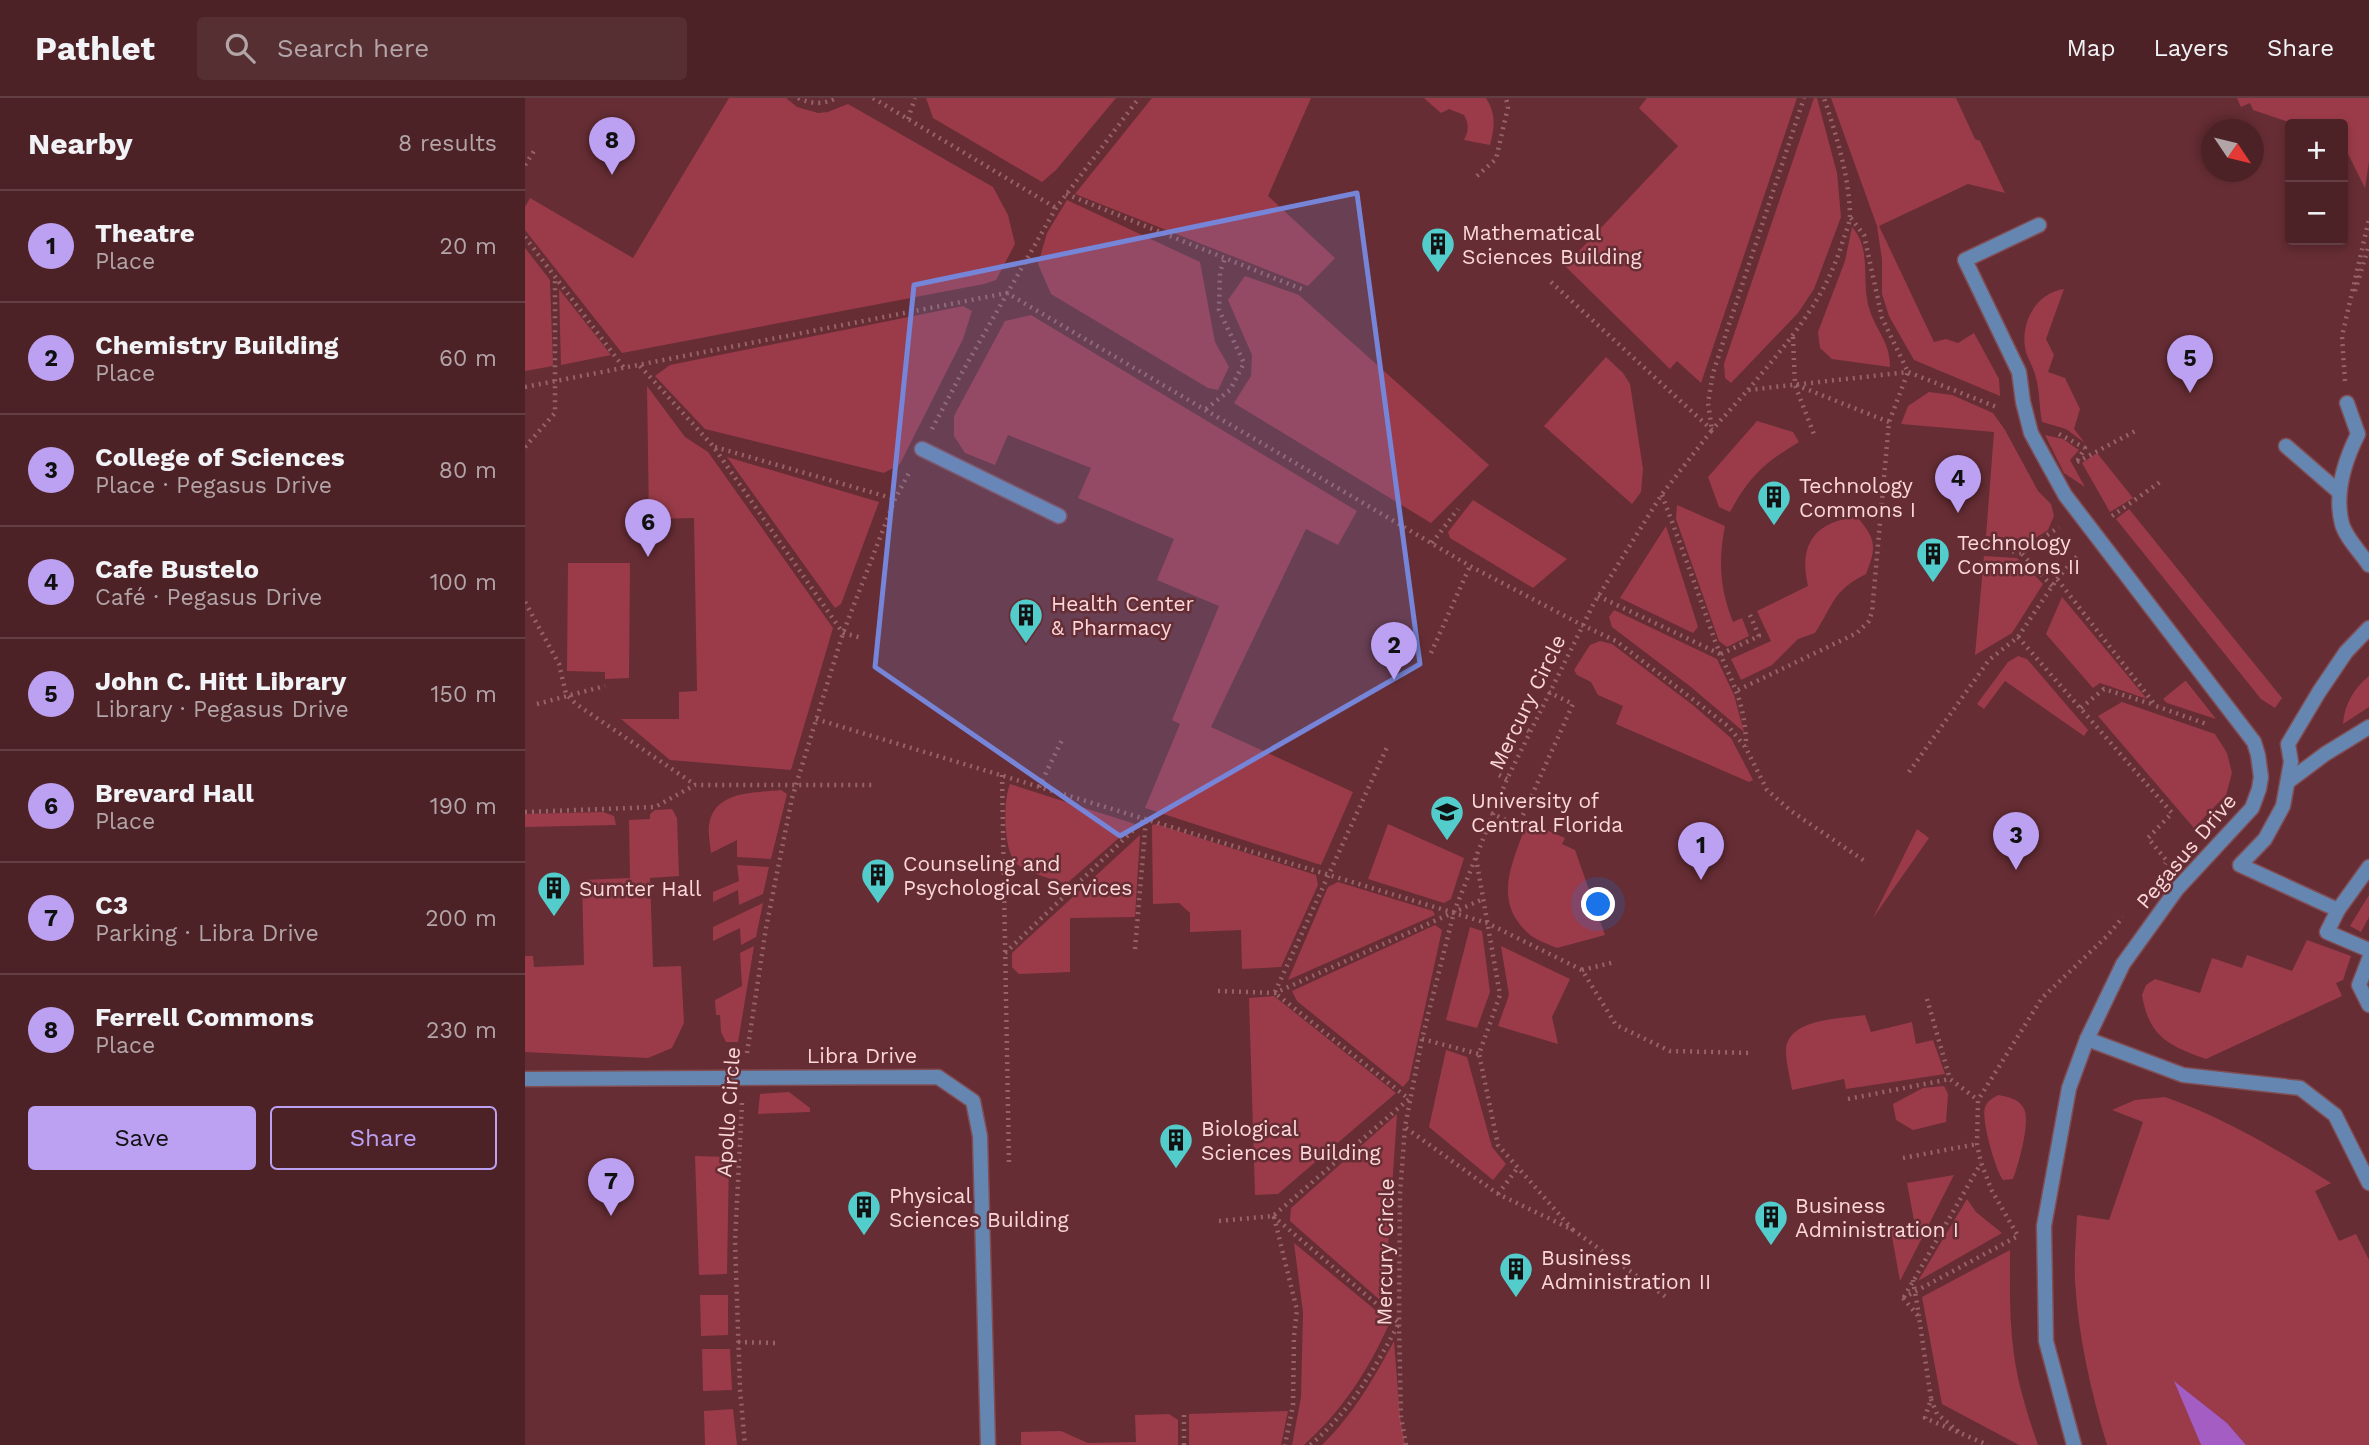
<!DOCTYPE html>
<html lang="en">
<head>
<meta charset="utf-8">
<style>
	:root { --surface:#4c2227; --page:#562f33; --text:#f1f3f6; --muted:#b2a4a7; --line:#633f44; --accent:#bca0f2 }
	body { margin:0; font-family:"Work Sans",sans-serif; background:var(--page); color:var(--text) }
	.controls { position:absolute; right:21px; top:21px; display:grid; overflow:hidden; border-radius:7px; box-shadow:0 4px 10px #0003 }
	.controls button { width:63px; height:63px; display:grid; place-items:center; padding:0; border:0; border-bottom:2px solid var(--line); background:var(--surface); color:var(--text); font:35px sans-serif }
	.compass { position:absolute; left:1676px; top:21px; width:63px; height:63px; border-radius:50%; background:var(--surface); box-shadow:0 4px 10px #0003; rotate:125deg }
	.you { position:absolute; left:1074px; top:807px; width:24px; height:24px; margin:-18px; border:5px solid #fff; border-radius:50%; background:#1a73e8; box-shadow:0 0 0 10px #1a73e833 }
	.badge { display:grid; place-items:center; width:46px; height:46px; border-radius:50%; background:var(--accent); color:#111; font-size:23px; font-weight:700 }
	.pin { position:absolute; translate:-50% -58px; filter:drop-shadow(0 2px 4px #0008) }
	.pin::after { content:''; position:absolute; top:37px; width:24px; height:21px; background:inherit; clip-path:polygon(0 0,100% 0,50% 100%) }
	.list { margin:0; padding:0; list-style:none }
	h2 { display:flex; justify-content:space-between; align-items:center; height:91px; margin:0; padding:0 28px; font-size:30px }
	h2 small { font-size:23px; font-weight:400; color:var(--muted) }
	.list li { display:grid; grid-template-columns:46px 1fr auto; gap:21px; align-items:center; box-sizing:border-box; height:112px; padding:0 28px; border-top:2px solid var(--line) }
	.list b { display:block; font-size:26px; white-space:nowrap }
	.list p { margin:0; font-size:23px; white-space:nowrap; color:var(--muted) }
	.list em { font-size:23px; font-style:normal; color:var(--muted) }
	.actions { display:flex; gap:14px; padding:21px 28px }
	.actions a { flex:1; padding:16px 0; border:2px solid var(--accent); border-radius:7px; text-align:center; font-size:24px; color:var(--accent) }
	.actions .main { background:var(--accent); color:#111 }
	.icon { flex:none; width:38px; height:38px; fill:none; stroke:currentColor; stroke-width:2; stroke-linecap:round; stroke-linejoin:round }
	.map { position:relative; flex:none; width:1844px; height:1347px; overflow:hidden }
	header { display:flex; align-items:center; gap:42px; box-sizing:border-box; height:98px; padding:0 35px; background:var(--surface); border-bottom:2px solid var(--line) }
	header strong { font-size:33px }
	nav { display:flex; gap:38px; margin-inline-start:auto; font-size:24px }
	.search { width:490px; height:63px; background:var(--page); display:flex; align-items:center; gap:18px; box-sizing:border-box; padding:0 24px; border-radius:7px; color:var(--muted); font-size:26px }
	main { display:flex }
	aside { flex:1; background:var(--surface) }
	.map>svg:first-child { display:block }
	.green { fill:#9b3b49 }
	.water { fill:#a35dc3 }
	.lines { fill:none; stroke-linecap:round; stroke-linejoin:round }
	.lane-casing { stroke:#814c52; stroke-width:17 }
	.street-casing { stroke:#814c52; stroke-width:17 }
	.path { stroke:#956368; stroke-width:4.5; stroke-dasharray:2 5; stroke-linecap:butt }
	.lane { stroke:#6586b0; stroke-width:14 }
	.street { stroke:#6586b0; stroke-width:14 }
	.marked { fill:#7685d8; fill-opacity:0.2; stroke:#7685d8; stroke-width:5; stroke-linejoin:round }
	.labels { text-anchor:middle; dominant-baseline:central; stroke-width:5; stroke-linejoin:round; paint-order:stroke }
	.poi-label { font-size:21px; fill:#fbd7d9; stroke:#662d34; text-anchor:start }
	.street-label { font-size:21px; fill:#fbd7d9; stroke:#662d34 }
</style>
</head>
<body>
<header>
<strong>Pathlet</strong>
<div class="search"><svg class="icon" aria-label="search" viewBox="0 0 24 24"><circle cx="10" cy="10" r="6"/><path d="M15 15l6 6"/></svg>Search here</div>
<nav><a>Map</a><a>Layers</a><a>Share</a></nav>
</header>
<main>
<aside>
<h2>Nearby<small>8 results</small></h2>
<ul class="list">
<li><span class="badge">1</span><div><b>Theatre</b><p>Place</p></div><em>20 m</em></li>
<li><span class="badge">2</span><div><b>Chemistry Building</b><p>Place</p></div><em>60 m</em></li>
<li><span class="badge">3</span><div><b>College of Sciences</b><p>Place · Pegasus Drive</p></div><em>80 m</em></li>
<li><span class="badge">4</span><div><b>Cafe Bustelo</b><p>Café · Pegasus Drive</p></div><em>100 m</em></li>
<li><span class="badge">5</span><div><b>John C. Hitt Library</b><p>Library · Pegasus Drive</p></div><em>150 m</em></li>
<li><span class="badge">6</span><div><b>Brevard Hall</b><p>Place</p></div><em>190 m</em></li>
<li><span class="badge">7</span><div><b>C3</b><p>Parking · Libra Drive</p></div><em>200 m</em></li>
<li><span class="badge">8</span><div><b>Ferrell Commons</b><p>Place</p></div><em>230 m</em></li>
</ul>
<div class="actions"><a class="main">Save</a><a>Share</a></div>
</aside>
<div class="map">
<svg width="1844" height="1347" viewBox="0 0 1844 1347">
	<rect width="100%" height="100%" fill="#662d34"/>
	<g class="green">
		<path d="M204,0h57l11,9 21,6 10,-1 20,-8 145,83 15,28 7,29 -19,36 -12,4 -362,69 -97,-123v-23l5,-9 103,60z"/>
		<path d="M401,0h190l-60,72 -14,12 -109,-64z"/>
		<path d="M627,0h159l-43,98 67,62 -27,28 -233,-92z"/>
		<path d="M899,0h62c10,16 9,29 4,47l-26,-5c5,-10 5,-16 0,-25l-15,-6 -8,4z"/>
		<path d="M1122,0h150l-96,285 -24,-22 -7,8 -105,-103 113,-120 -39,-38z"/>
		<path d="M1289,0h3l20,75 4,44 -27,72 -16,24 -67,70 -6,-5 -1,-14z"/>
		<path d="M1306,0h125l19,41 5,2 25,52 -37,-9 -89,42 55,116 12,-3 12,4 16,-10 25,46 1,17 -86,-36 -25,-44 -7,-22v-35l-5,-33z"/>
		<path d="M1712,0h132v63l-4,27 -22,-44v-20h-48l-42,-14 -3,-7 -9,4z"/>
		<path d="M542,102l133,62 15,80 14,25 -11,23 -10,-2 -157,-94 -13,-30 9,-31z"/>
		<path d="M1327,129c21,23 8,56 18,84 8,23 20,31 20,56l-58,-8 -12,-11 -2,-16 27,-71z"/>
		<path d="M0,150l25,32 3,86 -28,5z"/>
		<path d="M720,178l54,19 190,170 -58,58 -197,-120 17,-27 1,-21 -24,-55z"/>
		<path d="M34,191l52,66 -50,10z"/>
		<path d="M1539,191l-18,50 8,16 -6,17 17,6 15,31 -6,20 11,14 -19,-14 -24,-7c-3,-15 -2,-30 -6,-44 -2,-9 -7,-17 -10,-26 -7,-27 9,-59 38,-63z"/>
		<path d="M438,208l9,5 -9,28 -63,125 -16,9 -179,-44 -50,-53 15,-11z"/>
		<path d="M506,217l326,196 -19,34 -32,-16 -95,198 142,65 -32,73 -176,-57 35,-84 -8,-4 47,-114 -62,-26 17,-41 -96,-41 13,-30 -83,-33 -13,30 -30,-12 -11,-17v-20l51,-95z"/>
		<path d="M1081,259l17,16 7,11 13,85 -2,23 -9,12 -88,-78z"/>
		<path d="M122,288l38,51 23,15 125,176 -42,142 -121,-10 -49,-41h58v-27l18,-1 -3,-173 -45,1z"/>
		<path d="M1404,294l23,3 41,18 12,17 33,61 13,13 3,12 -6,14 -11,7 -14,2 -37,-3 8,-104 -93,-8 7,-18z"/>
		<path d="M1232,323l36,11 6,10c-35,21 -49,34 -69,70l-11,-5 -11,-30z"/>
		<path d="M1520,337l18,4 16,11 -9,10 15,27 -21,-14z"/>
		<path d="M1572,355l36,45 -23,14 -28,-49z"/>
		<path d="M202,359l152,45 -38,102 -6,4z"/>
		<path d="M948,402l94,59 -34,29 -83,-50 -2,-6z"/>
		<path d="M1152,407l48,21c-7,34 -5,64 8,96l9,-4 7,18 -22,11 -8,-6 -43,-122z"/>
		<path d="M1604,411l153,189 -7,10 -14,-9 -145,-180z"/>
		<path d="M1332,419c19,22 20,30 9,57 -34,17 -32,30 -51,59l-17,6 -26,26 -31,15 -10,-21 40,-18 -14,-30 51,-25c-10,-41 7,-65 49,-69z"/>
		<path d="M1141,428l32,101 -5,6 -73,-35z"/>
		<path d="M1459,458l33,2 26,26 -31,49 -37,22z"/>
		<path d="M43,465h62l-1,115 -24,1v-7l-38,-1z"/>
		<path d="M1537,499l85,102 -47,-16 -7,5 -47,-54z"/>
		<path d="M1089,512l103,49 17,36 10,37 -53,-45 -79,-60 -3,-10z"/>
		<path d="M1075,543l12,3 82,62 37,32 22,42 -4,2 -133,-58 7,-18 -25,-11 -7,-13 -14,-7 -3,-5 16,-25z"/>
		<path d="M1493,558l9,3 61,71 -4,6 -79,-55 -21,28 -7,-5 31,-42z"/>
		<path d="M1844,578v31l-26,17c1,-19 11,-36 26,-48z"/>
		<path d="M1660,583h1l30,38 -49,-16 -4,-4z"/>
		<path d="M1597,604l93,32 12,19 5,20 -6,22 -32,33 -96,-112z"/>
		<path d="M485,686l125,40 -69,60c-11,-4 -43,-13 -50,-21 -13,-14 -13,-62 -6,-79z"/>
		<path d="M256,692l6,4 -16,65 -34,-2v-17l-26,13c-1,-9 -3,-19 -2,-28 5,-35 46,-32 72,-35z"/>
		<path d="M147,711l5,9 2,58 -29,2 3,89 28,-1 3,57 -12,25 -24,10 -123,-6v-96h8l1,11 50,-2 -2,-85 48,-2 -1,-58 21,-1v-5l5,-4z"/>
		<path d="M78,714l11,4 2,9 -91,2v-13z"/>
		<path d="M1002,724l38,16 -3,6 13,6 30,85 -48,13c-9,-4 -22,-8 -29,-15 -37,-33 -14,-73 -1,-111z"/>
		<path d="M631,726l160,51 2,10 -37,82 -39,2 -1,-39 -51,2v-19l-11,-10 -26,1 -1,-79z"/>
		<path d="M863,726l76,34 -13,41 -7,4 -76,-24z"/>
		<path d="M1392,731l12,9 -56,80z"/>
		<path d="M615,737l-5,82 -65,1v54l-51,2 -7,-7v-14z"/>
		<path d="M212,767l32,2 -6,27 -24,11 -1,-15 -25,12v-10l26,-11z"/>
		<path d="M813,784l95,29 2,4 -147,65 40,-93z"/>
		<path d="M1844,797v22l-8,15 -11,-6z"/>
		<path d="M238,805l-7,34 -15,8 -1,-17 -27,13v-14z"/>
		<path d="M910,827l7,5 -33,150 -6,7 -106,-86 -5,-10z"/>
		<path d="M945,829l12,4 8,61 -13,36 -31,-8z"/>
		<path d="M1782,842l44,16 -8,24 -7,3 6,13 -136,63c-37,-13 -57,-22 -64,-64l4,-10 9,-6 45,14 12,-35 30,10 5,-13 45,16z"/>
		<path d="M229,848l-16,96h-12l-5,-10 -1,-17h-4l-1,-15 27,-14 -2,-33z"/>
		<path d="M976,848l69,33 -18,38 6,27 -60,-18 11,-31z"/>
		<path d="M749,898l122,97 -118,101 -23,1 -6,-197z"/>
		<path d="M1340,917l6,17 41,-10 4,22 17,-4 12,34 -99,15 -2,-10 -52,11c-2,-13 -6,-27 -6,-39 1,-33 54,-32 79,-36z"/>
		<path d="M921,952l21,7 25,90 14,17 -13,16 -64,-53z"/>
		<path d="M1419,988l4,8 -2,28 -33,8 -17,-10 -3,-16 30,-16z"/>
		<path d="M264,994l21,16v4l-52,2 2,-20z"/>
		<path d="M1473,997c10,2 19,3 25,12 9,12 -5,59 -10,72l-10,1c-8,-11 -22,-61 -18,-73 3,-7 7,-8 13,-12z"/>
		<path d="M1640,999c60,21 113,53 166,86l-16,8 24,50 17,-7 13,26v185h-123l-19,-22 -52,-41 26,63h-94c-16,-53 -29,-109 -32,-165 -1,-21 1,-43 2,-65l32,5 34,-98 -31,-12 23,-10z"/>
		<path d="M872,1016l-11,164 3,30 -99,-87 1,-13z"/>
		<path d="M170,1058l34,1 -2,117 -28,1z"/>
		<path d="M1429,1077l-54,106 -9,-50 24,-5 -8,-43z"/>
		<path d="M1442,1101l9,13 26,21 -84,48z"/>
		<path d="M769,1145l96,79c-21,47 -47,88 -86,123h-12l9,-48 2,-85z"/>
		<path d="M1485,1152c0,35 -1,70 4,105 4,30 14,61 24,90h-19l-77,-41 -20,-107z"/>
		<path d="M175,1197h28v40l-27,1z"/>
		<path d="M869,1243l6,76 5,28h-83c31,-30 52,-67 72,-104z"/>
		<path d="M177,1251h28l2,41 -29,1z"/>
		<path d="M208,1311l4,36h-32l-1,-34z"/>
		<path d="M763,1313l-7,34h-92v-31z"/>
		<path d="M644,1316l9,6v25h-157v-13l40,-1 27,12 48,-1 -1,-27z"/>
	</g>
	<path class="water" d="M1649,1283l53,42 19,22h-45z"/>
	<g class="lines">
		<g class="lane-casing">
			<g id="lane">
				<path d="M397,351l137,67"/>
				<path d="M1562,941l96,36 117,13 35,27 34,68"/>
			</g>
		</g>
		<g class="street-casing">
			<g id="street">
				<path d="M1514,127l-74,35 54,112 4,30 8,31 34,62 189,247 4,13 3,22 -2,12 -7,19 -75,81 -54,75 -36,75 -18,49 -25,138 2,115 28,104"/>
				<path d="M1822,305l11,31c-14,28 -24,59 -16,90 4,14 19,29 27,41"/>
				<path d="M1761,348l53,46"/>
				<path d="M1844,530l-23,24 -27,40 -31,52 3,18 -8,44 -18,33 -25,26 98,45 31,-43"/>
				<path d="M1764,683l36,-27 44,-27"/>
				<path d="M1813,812l-11,22 42,18"/>
				<path d="M1844,861l-10,26 10,20"/>
				<path d="M0,981l413,-2 35,24 7,35 8,309"/>
			</g>
		</g>
		<g class="path">
			<path d="M273,0c13,6 25,7 38,0"/>
			<path d="M348,0l183,110"/>
			<path d="M383,21l7,-21"/>
			<path d="M0,67l9,-14"/>
			<path d="M952,78l19,-17 12,-52 -2,-9"/>
			<path d="M541,96l238,96"/>
			<path d="M0,139l99,131"/>
			<path d="M1026,184l161,148 36,-40 160,-18 91,36"/>
			<path d="M1830,193l14,-46"/>
			<path d="M1268,239l2,48 20,52"/>
			<path d="M115,268l73,80 130,187 19,5"/>
			<path d="M1820,283l-3,-45 27,-117"/>
			<path d="M1271,287l93,37"/>
			<path d="M0,289l482,-94 463,273 112,59 34,16 112,85 18,22 21,42 24,21 75,51"/>
			<path d="M1223,292c39,-47 78,-90 95,-150 3,-8 7,-17 7,-26 -1,-38 -14,-80 -26,-116"/>
			<path d="M681,311l24,-19 14,-27 -25,-53 1,-38 5,-14"/>
			<path d="M407,331l28,-53 96,-168 83,-110"/>
			<path d="M1534,336l26,14 -9,15"/>
			<path d="M0,349l30,-34v-135"/>
			<path d="M190,349l180,52"/>
			<path d="M1552,364l60,-32"/>
			<path d="M1137,397c18,48 36,97 53,146 16,41 31,60 31,106"/>
			<path d="M1587,418l48,-34"/>
			<path d="M907,445l26,-34"/>
			<path d="M1460,448l36,7"/>
			<path d="M1532,481l22,-25"/>
			<path d="M1527,488l-31,-33 38,-26"/>
			<path d="M1073,498l122,58"/>
			<path d="M0,504l34,62 7,30 10,10 118,80"/>
			<path d="M1493,539l154,176 -24,25 19,23 -2,3"/>
			<path d="M906,555l39,-87"/>
			<path d="M1196,556l38,-18 -9,-21"/>
			<path d="M1213,592l119,-57 12,-12 3,-9 17,-190 19,-50 -26,-54 -18,-83 -14,-18"/>
			<path d="M12,606l68,-18"/>
			<path d="M1556,610l23,-19 51,16"/>
			<path d="M291,621l671,204 95,47 34,55 54,26 82,2"/>
			<path d="M996,629l8,4"/>
			<path d="M1384,674l80,-112 29,-23 39,-58 99,127 53,19"/>
			<path d="M477,677l7,389"/>
			<path d="M974,677l8,4"/>
			<path d="M514,689l23,-47"/>
			<path d="M1006,701l7,3"/>
			<path d="M0,714l130,-5 40,-22h178"/>
			<path d="M966,715l27,13 55,-122 -25,-12"/>
			<path d="M951,760l24,137 -21,59 19,91 75,85"/>
			<path d="M610,851l11,-129"/>
			<path d="M480,855l140,-134"/>
			<path d="M1057,872l33,-8"/>
			<path d="M693,893l57,2 208,-94"/>
			<path d="M750,894l113,-247"/>
			<path d="M1402,901l23,80 28,21"/>
			<path d="M897,941l57,15"/>
			<path d="M222,955l19,-125 26,-130 51,-165 52,-134 15,-28"/>
			<path d="M1323,1001l102,-20"/>
			<path d="M217,1005l-7,138 5,148 5,56"/>
			<path d="M881,1030l92,66 75,36 93,67"/>
			<path d="M1378,1060l74,-14"/>
			<path d="M973,1096l21,-28"/>
			<path d="M748,1118l126,107c-24,45 -49,89 -89,122"/>
			<path d="M749,1119l23,93 -3,26 -1,69 -8,40"/>
			<path d="M694,1123l54,-5 136,-117 -134,-106"/>
			<path d="M1388,1182l6,36"/>
			<path d="M1379,1199l77,-134"/>
			<path d="M1378,1200l115,-62 -26,-45 -11,-28 -4,-19 1,-44 64,-102 65,-62 16,-19"/>
			<path d="M1378,1200l16,19 12,82 -6,19 63,27"/>
			<path d="M213,1244l37,1"/>
			<path d="M1406,1301l6,15 22,18"/>
			<path d="M659,1347v-33"/>
			<path d="M881,1347l-5,-28 -2,-94 1,-129 5,-67 17,-88 32,-127 53,-133 87,-176 68,-109 50,-64 -4,-27 5,-30 91,-275"/>
		</g>
		<use href="#lane" class="lane"/>
		<use href="#street" class="street"/>
	</g>
	<path class="marked" d="M832,95l63,471 -300,172 -245,-169 39,-382z"/>
	<defs>
		<g id="building-pin" transform="scale(1.75)"><path d="M0 17L-7.5 6A9.5 9.5 0 1 1 7.5 6Z" fill="#52cdcc" stroke="#662d34"/><path d="M-4-6H4V6H1V3H-1V6H-4ZM-2.5-4.3h1.7v1.8h-1.7ZM.8-4.3h1.7v1.8H.8ZM-2.5-1h1.7V.8h-1.7ZM.8-1h1.7V.8H.8Z" fill="#111"/></g>
		<g id="university-pin" transform="scale(1.75)"><path d="M0 17L-7.5 6A9.5 9.5 0 1 1 7.5 6Z" fill="#52cdcc" stroke="#662d34"/><path d="M0-5L7-2L0 1L-7-2ZM-4 1L0 2.5L4 1V4Q0 6-4 4Z" fill="#111"/></g>
	</defs>
	<g fill-rule="evenodd">
		<use href="#building-pin" x="913" y="146"/>
		<use href="#building-pin" x="1249" y="399"/>
		<use href="#building-pin" x="1408" y="456"/>
		<use href="#building-pin" x="501" y="517"/>
		<use href="#university-pin" x="922" y="714"/>
		<use href="#building-pin" x="353" y="777"/>
		<use href="#building-pin" x="29" y="790"/>
		<use href="#building-pin" x="651" y="1042"/>
		<use href="#building-pin" x="339" y="1109"/>
		<use href="#building-pin" x="1246" y="1119"/>
		<use href="#building-pin" x="991" y="1171"/>
	</g>
	<g class="labels">
		<g class="poi-label">
			<text x="937" y="134">Mathematical<tspan x="937" dy="24">Sciences Building</tspan></text>
			<text x="1274" y="387">Technology<tspan x="1274" dy="24">Commons I</tspan></text>
			<text x="1432" y="444">Technology<tspan x="1432" dy="24">Commons II</tspan></text>
			<text x="526" y="505">Health Center<tspan x="526" dy="24">&amp; Pharmacy</tspan></text>
			<text x="946" y="702">University of<tspan x="946" dy="24">Central Florida</tspan></text>
			<text x="378" y="765">Counseling and<tspan x="378" dy="24">Psychological Services</tspan></text>
			<text x="54" y="790">Sumter Hall</text>
			<text x="676" y="1030">Biological<tspan x="676" dy="24">Sciences Building</tspan></text>
			<text x="364" y="1097">Physical<tspan x="364" dy="24">Sciences Building</tspan></text>
			<text x="1270" y="1107">Business<tspan x="1270" dy="24">Administration I</tspan></text>
			<text x="1016" y="1159">Business<tspan x="1016" dy="24">Administration II</tspan></text>
		</g>
		<g class="street-label">
			<text transform="translate(1002 604) rotate(-64)">Mercury Circle</text>
			<text transform="translate(1661 753) rotate(-50)">Pegasus Drive</text>
			<text x="337" y="957">Libra Drive</text>
			<text transform="translate(203 1014) rotate(-86)">Apollo Circle</text>
			<text transform="translate(860 1154) rotate(-89)">Mercury Circle</text>
		</g>
	</g>
</svg>
<div class="controls">
<button>+</button>
<button>−</button>
</div>
<svg class="compass" viewBox="-18 -18 36 36"><path d="M0-13l5 13h-10z" fill="#e53935"/><path d="M0 13l5-13h-10z" fill="#b2a4a7"/></svg>
<div class="you"></div>
<div class="pin badge" style="left:1176px;top:782px">1</div>
<div class="pin badge" style="left:869px;top:582px">2</div>
<div class="pin badge" style="left:1491px;top:772px">3</div>
<div class="pin badge" style="left:1433px;top:415px">4</div>
<div class="pin badge" style="left:1665px;top:295px">5</div>
<div class="pin badge" style="left:123px;top:459px">6</div>
<div class="pin badge" style="left:86px;top:1118px">7</div>
<div class="pin badge" style="left:87px;top:77px">8</div>
</div>
</main>
</body>
</html>
